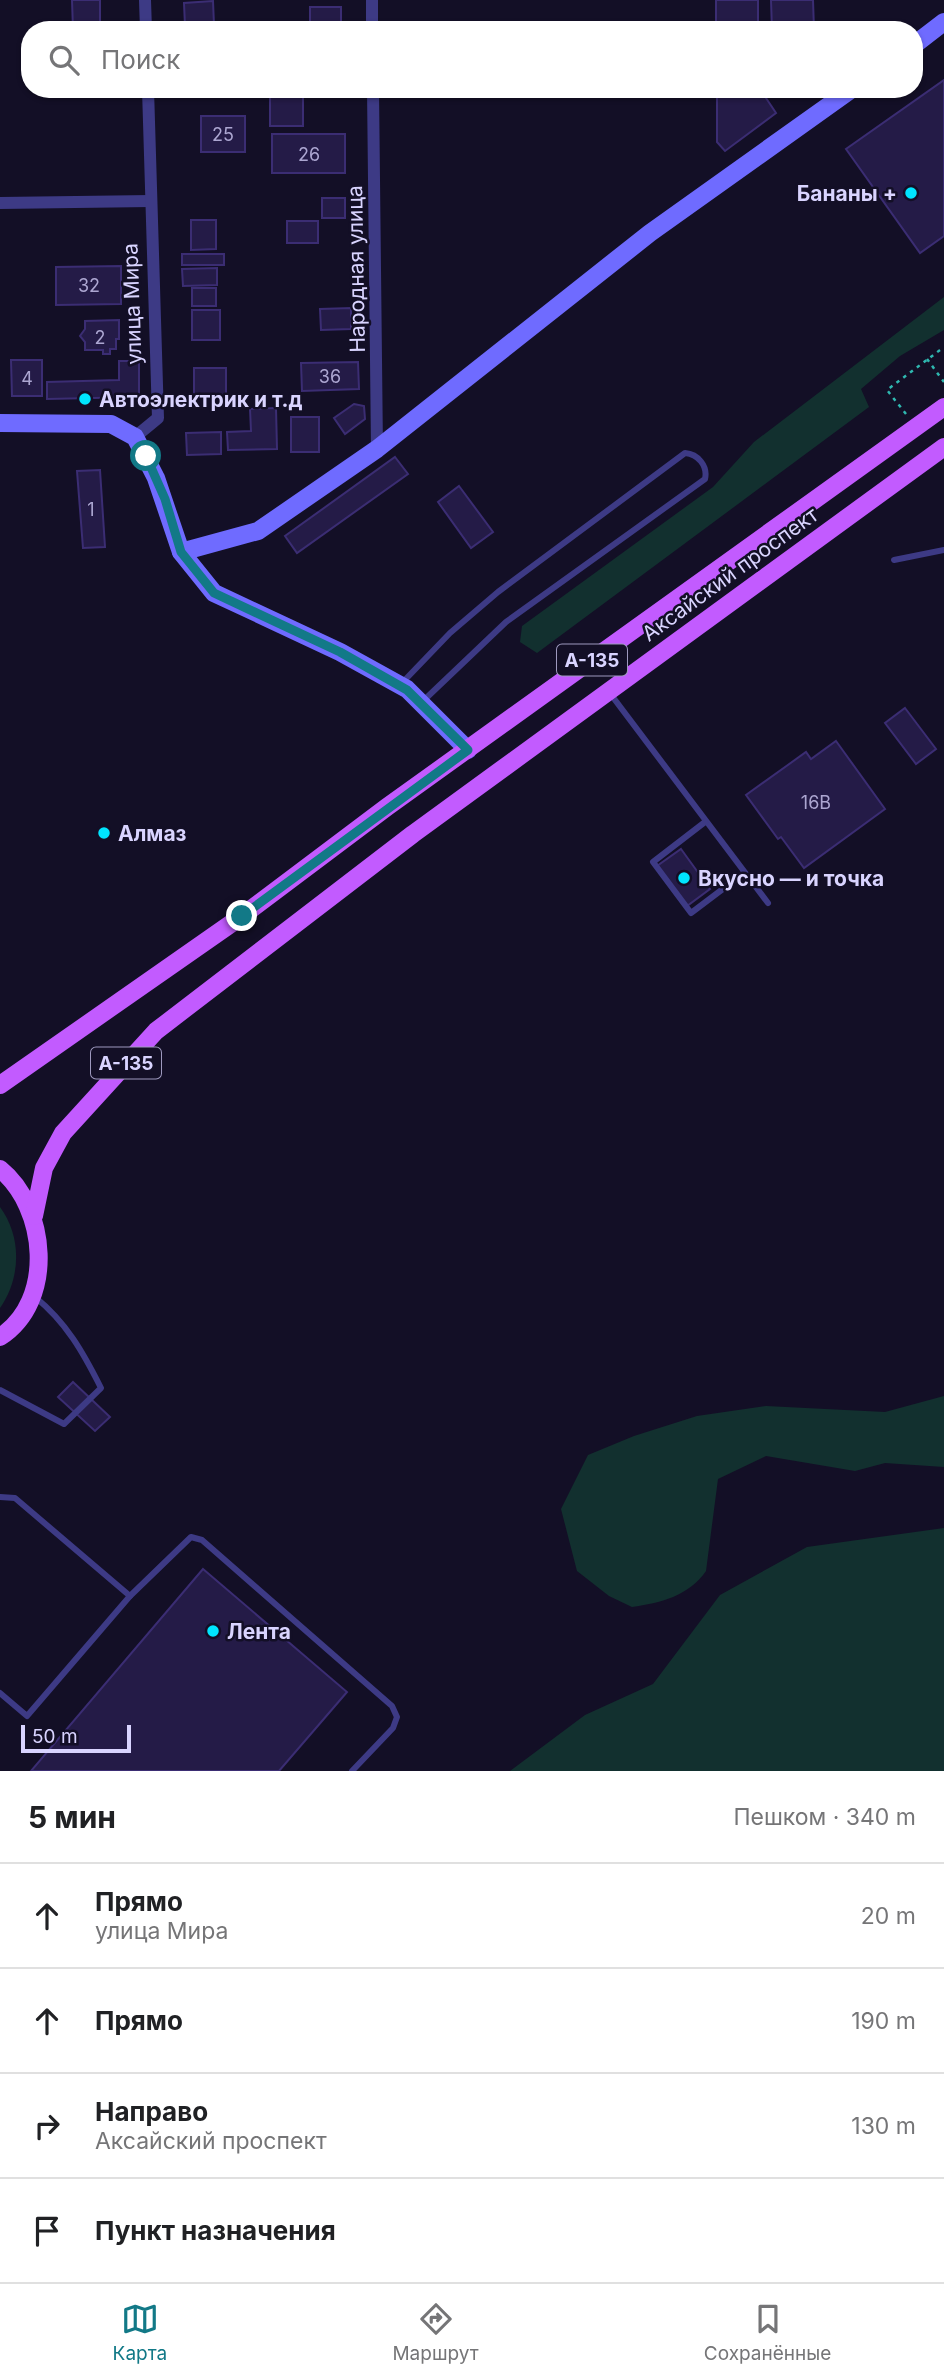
<!DOCTYPE html>
<html lang="ru">
<head>
<meta charset="utf-8">
<style>
	:root { --surface:#fff; --page:#f6f6f6; --text:#202124; --muted:#757577; --line:#e0e0e0; --accent:#127987 }
	body { margin:0; font-family:Inter,sans-serif; background:var(--page); color:var(--text) }
	.scale { position:absolute; left:21px; bottom:18px; width:110px; box-sizing:border-box; padding-left:7px; border:4px solid #d9d4ff; border-top:0; font-size:19px; line-height:24px; white-space:nowrap; color:#d9d4ff; -webkit-text-stroke:5px #130f26; paint-order:stroke }
	.stop { position:absolute; width:21px; height:21px; margin:-16px; border:5px solid #127987; border-radius:50%; background:#fff }
	.stop.end { background:#127987; border-color:#fff; box-shadow:0 2px 7px #0008 }
	.list { margin:0; padding:0; list-style:none }
	h2 { display:flex; justify-content:space-between; align-items:center; height:91px; margin:0; padding:0 28px; font-size:30px }
	h2 small { font-size:23px; font-weight:400; color:var(--muted) }
	.list li { display:grid; grid-template-columns:46px 1fr auto; gap:21px; align-items:center; box-sizing:border-box; height:105px; padding:0 28px; border-top:2px solid var(--line) }
	.list b { display:block; font-size:26px; white-space:nowrap }
	.list p { margin:0; font-size:23px; white-space:nowrap; color:var(--muted) }
	.list em { font-size:23px; font-style:normal; color:var(--muted) }
	.icon { flex:none; width:38px; height:38px; fill:none; stroke:currentColor; stroke-width:2; stroke-linecap:round; stroke-linejoin:round }
	.map { position:relative; flex:none; width:944px; height:1771px; overflow:hidden }
	.search { position:absolute; background:var(--surface); box-shadow:0 2px 5px #0004; left:21px; right:21px; top:21px; height:77px; display:flex; align-items:center; gap:18px; box-sizing:border-box; padding:0 24px; border-radius:28px; color:var(--muted); font-size:26px }
	.sheet { height:511px; background:var(--surface) }
	nav { display:flex; justify-content:space-around; align-items:center; box-sizing:border-box; height:98px; border-top:2px solid var(--line); background:var(--surface); font-size:19px; color:var(--muted) }
	nav a { display:grid; justify-items:center; gap:4px }
	nav .on { color:var(--accent) }
	.map>svg:first-child { display:block }
	.green { fill:#12302f }
	.building { fill:#241b47; stroke:#3b2d73; stroke-width:2 }
	.lines { fill:none; stroke-linecap:round; stroke-linejoin:round }
	.path { stroke:#2fb8b0; stroke-width:2.5; stroke-dasharray:3.5 5; stroke-linecap:butt }
	.lane { stroke:#3d3a85; stroke-width:6 }
	.street { stroke:#3d3a85; stroke-width:12 }
	.secondary { stroke:#6f6bff; stroke-width:18 }
	.primary { stroke:#c25bff; stroke-width:18 }
	.route { stroke:#127987; stroke-width:9 }
	.poi-dot { fill:#00e5ff; stroke:#130f26; stroke-width:2.5 }
	.labels { text-anchor:middle; dominant-baseline:central; stroke-width:5; stroke-linejoin:round; paint-order:stroke }
	.number-label { font-size:18px; fill:#aca6d1 }
	.shield { fill:#130f26; stroke:#9e99be; stroke-width:2 }
	.shield-label { font-size:19px; font-weight:bold; fill:#d9d4ff }
	.poi-label { font-size:21px; font-weight:bold; fill:#d9d4ff; stroke:#130f26; text-anchor:start }
	.street-label { font-size:21px; fill:#d9d4ff; stroke:#130f26 }
</style>
</head>
<body>
<div class="map">
<svg width="944" height="1771" viewBox="0 0 944 1771">
	<rect width="100%" height="100%" fill="#130f26"/>
	<g class="green">
		<path d="M944,297v33l-44,26 -39,33 8,18 -332,246 -17,-11 2,-16 191,-139 41,-45z"/>
		<path d="M0,1207c22,30 21,71 0,101z"/>
		<path d="M944,1396v71l-59,-4 -30,8 -89,-15 -48,23 -12,92c-17,25 -46,32 -74,36l-23,-11 -32,-25 -16,-62 27,-54 46,-19 63,-20 69,-10 119,6z"/>
		<path d="M944,1528v243h-434l75,-56 68,-31 67,-89 87,-48z"/>
	</g>
	<g class="building">
		<path d="M72,0h28v30h-27z"/>
		<rect x="716" y="0" width="42" height="30"/>
		<path d="M771,0h42l1,30h-42z"/>
		<path d="M213,1l1,24 -29,1 -1,-23z"/>
		<rect x="310" y="7" width="31" height="22"/>
		<path d="M944,80v156l-24,17 -74,-104z"/>
		<path d="M717,89h43l16,24 -51,38 -8,-9z"/>
		<rect x="270" y="91" width="33" height="35"/>
		<rect x="201" y="116" width="44" height="36"/>
		<rect x="272" y="134" width="73" height="39"/>
		<rect x="322" y="198" width="23" height="20"/>
		<path d="M191,220h25v29l-25,1z"/>
		<rect x="287" y="221" width="31" height="22"/>
		<rect x="182" y="254" width="42" height="11"/>
		<path d="M121,266v38l-65,1v-38z"/>
		<path d="M217,268v17l-34,1 -1,-17z"/>
		<rect x="192" y="288" width="24" height="18"/>
		<path d="M351,308v21l-30,1 -1,-21z"/>
		<rect x="192" y="310" width="28" height="30"/>
		<path d="M119,320v19h-3v10h-6v5h-7v-4h-18v-8l-5,-6 5,-7v-8z"/>
		<path d="M11,360h31v36h-30z"/>
		<path d="M119,361h20v36l-92,2v-17l72,-2z"/>
		<path d="M358,362l1,27 -57,2 -1,-28z"/>
		<rect x="194" y="368" width="32" height="30"/>
		<path d="M354,404l10,2 1,13 -20,15 -11,-16z"/>
		<path d="M276,408l1,41 -49,1 -1,-18 24,-1 -1,-22z"/>
		<rect x="291" y="417" width="28" height="35"/>
		<path d="M221,432v22l-34,1 -1,-22z"/>
		<path d="M395,457l13,17 -111,79 -12,-17z"/>
		<path d="M100,470l5,77 -22,1 -6,-77z"/>
		<path d="M459,486l34,46 -22,16 -33,-46z"/>
		<path d="M905,708l31,41 -20,15 -31,-41z"/>
		<path d="M836,741l49,68 -81,59 -23,-31 -3,2 -32,-44 60,-43 5,7z"/>
		<path d="M681,849l29,40 -23,17 -30,-40z"/>
		<path d="M73,1382l37,35 -15,14 -37,-34z"/>
		<path d="M203,1569l144,123 -68,79h-248z"/>
	</g>
	<g class="lines">
		<g class="path">
			<path d="M927,359l17,23"/>
			<path d="M906,414l-19,-24 57,-43"/>
		</g>
		<g class="lane">
			<path d="M894,560l50,-10"/>
			<path d="M401,684l49,-51 48,-41 187,-139c13,1 23,13 20,26l-199,143 -84,80"/>
			<path d="M609,692l159,211"/>
			<path d="M705,822l-52,40 38,51 53,-40"/>
			<path d="M0,1390l64,34 37,-36c-18,-36 -35,-66 -66,-91"/>
			<path d="M0,1497l15,1 115,98 -103,120 -27,-23"/>
			<path d="M130,1596l61,-59 11,3 190,166 5,11 -4,11 -41,43"/>
		</g>
		<g class="street">
			<path d="M145,0l1,30"/>
			<path d="M372,0v30"/>
			<path d="M373,89l4,360"/>
			<path d="M0,203l151,-2"/>
			<path d="M135,437l23,-19 -10,-329"/>
		</g>
		<g class="secondary">
			<path d="M914,45l30,-23"/>
			<path d="M0,423l111,1 24,13 21,41 25,74 33,41 126,59 67,37 61,61"/>
			<path d="M181,552l77,-21 119,-82 273,-216 202,-144"/>
		</g>
		<g class="primary">
			<path d="M0,1085l242,-169 145,-109 557,-400"/>
			<path d="M0,1169c47,38 56,132 0,168"/>
			<path d="M34,1216l10,-48 19,-35 93,-102 257,-197 531,-387"/>
		</g>
	</g>
	<g class="lines">
		<path class="route" d="M146,456l19,43 16,53 33,41 126,59 67,38 61,60 -226,166"/>
	</g>
	<g class="poi-dot">
		<circle cx="911" cy="193" r="7"/>
		<circle cx="85" cy="399" r="7"/>
		<circle cx="104" cy="833" r="7"/>
		<circle cx="684" cy="878" r="7"/>
		<circle cx="213" cy="1631" r="7"/>
	</g>
	<g class="labels">
		<g class="number-label">
			<text x="223" y="134">25</text>
			<text x="309" y="154">26</text>
			<text x="89" y="285">32</text>
			<text x="100" y="337">2</text>
			<text x="330" y="376">36</text>
			<text x="27" y="378">4</text>
			<text x="91" y="509">1</text>
			<text x="816" y="802">16В</text>
		</g>
		<g class="shield">
			<rect x="557" y="644.5" width="70" height="31" rx="5"/>
			<rect x="91" y="1047.5" width="70" height="31" rx="5"/>
		</g>
		<g class="shield-label">
			<text x="592" y="660">А-135</text>
			<text x="126" y="1063">А-135</text>
		</g>
		<g class="poi-label">
			<text x="897" y="193" text-anchor="end">Бананы +</text>
			<text x="99" y="399">Автоэлектрик и т.д</text>
			<text x="118" y="833">Алмаз</text>
			<text x="698" y="878">Вкусно — и точка</text>
			<text x="227" y="1631">Лента</text>
		</g>
		<g class="street-label">
			<text transform="translate(356 269) rotate(-91)">Народная улица</text>
			<text transform="translate(132 304) rotate(-92)">улица Мира</text>
			<text transform="translate(730 574) rotate(-36)">Аксайский проспект</text>
		</g>
	</g>
</svg>
<div class="scale">50 m</div>
<div class="stop" style="left:146px;top:456px"></div>
<div class="stop end" style="left:242px;top:916px"></div>
<div class="search"><svg class="icon" aria-label="search" viewBox="0 0 24 24"><circle cx="10" cy="10" r="6"/><path d="M15 15l6 6"/></svg>Поиск</div>
</div>
<section class="sheet">
<h2>5 мин<small>Пешком · 340 m</small></h2>
<ul class="list">
<li><svg class="icon" aria-label="ahead" viewBox="0 0 24 24"><path d="M12 20V5M6 11l6-6 6 6"/></svg><div><b>Прямо</b><p>улица Мира</p></div><em>20 m</em></li>
<li><svg class="icon" aria-label="ahead" viewBox="0 0 24 24"><path d="M12 20V5M6 11l6-6 6 6"/></svg><div><b>Прямо</b></div><em>190 m</em></li>
<li><svg class="icon" aria-label="right" viewBox="0 0 24 24"><path d="M7 20v-9h11M14 6l5 5-5 5"/></svg><div><b>Направо</b><p>Аксайский проспект</p></div><em>130 m</em></li>
<li><svg class="icon" aria-label="arrive" viewBox="0 0 24 24"><path d="M6 21V4h12l-3 4 3 4H6"/></svg><div><b>Пункт назначения</b></div></li>
</ul>
</section>
<nav>
<a class="on"><svg class="icon" aria-label="map" viewBox="0 0 24 24"><path d="M3 6l6-2 6 2 6-2v14l-6 2-6-2-6 2zM9 4v14M15 6v14"/></svg>Карта</a>
<a><svg class="icon" aria-label="directions" viewBox="0 0 24 24"><path d="M12 3l9 9-9 9-9-9zM9 14v-3h6M13 9l2 2-2 2"/></svg>Маршрут</a>
<a><svg class="icon" aria-label="saved" viewBox="0 0 24 24"><path d="M7 4h10v16l-5-4-5 4z"/></svg>Сохранённые</a>
</nav>
</body>
</html>
